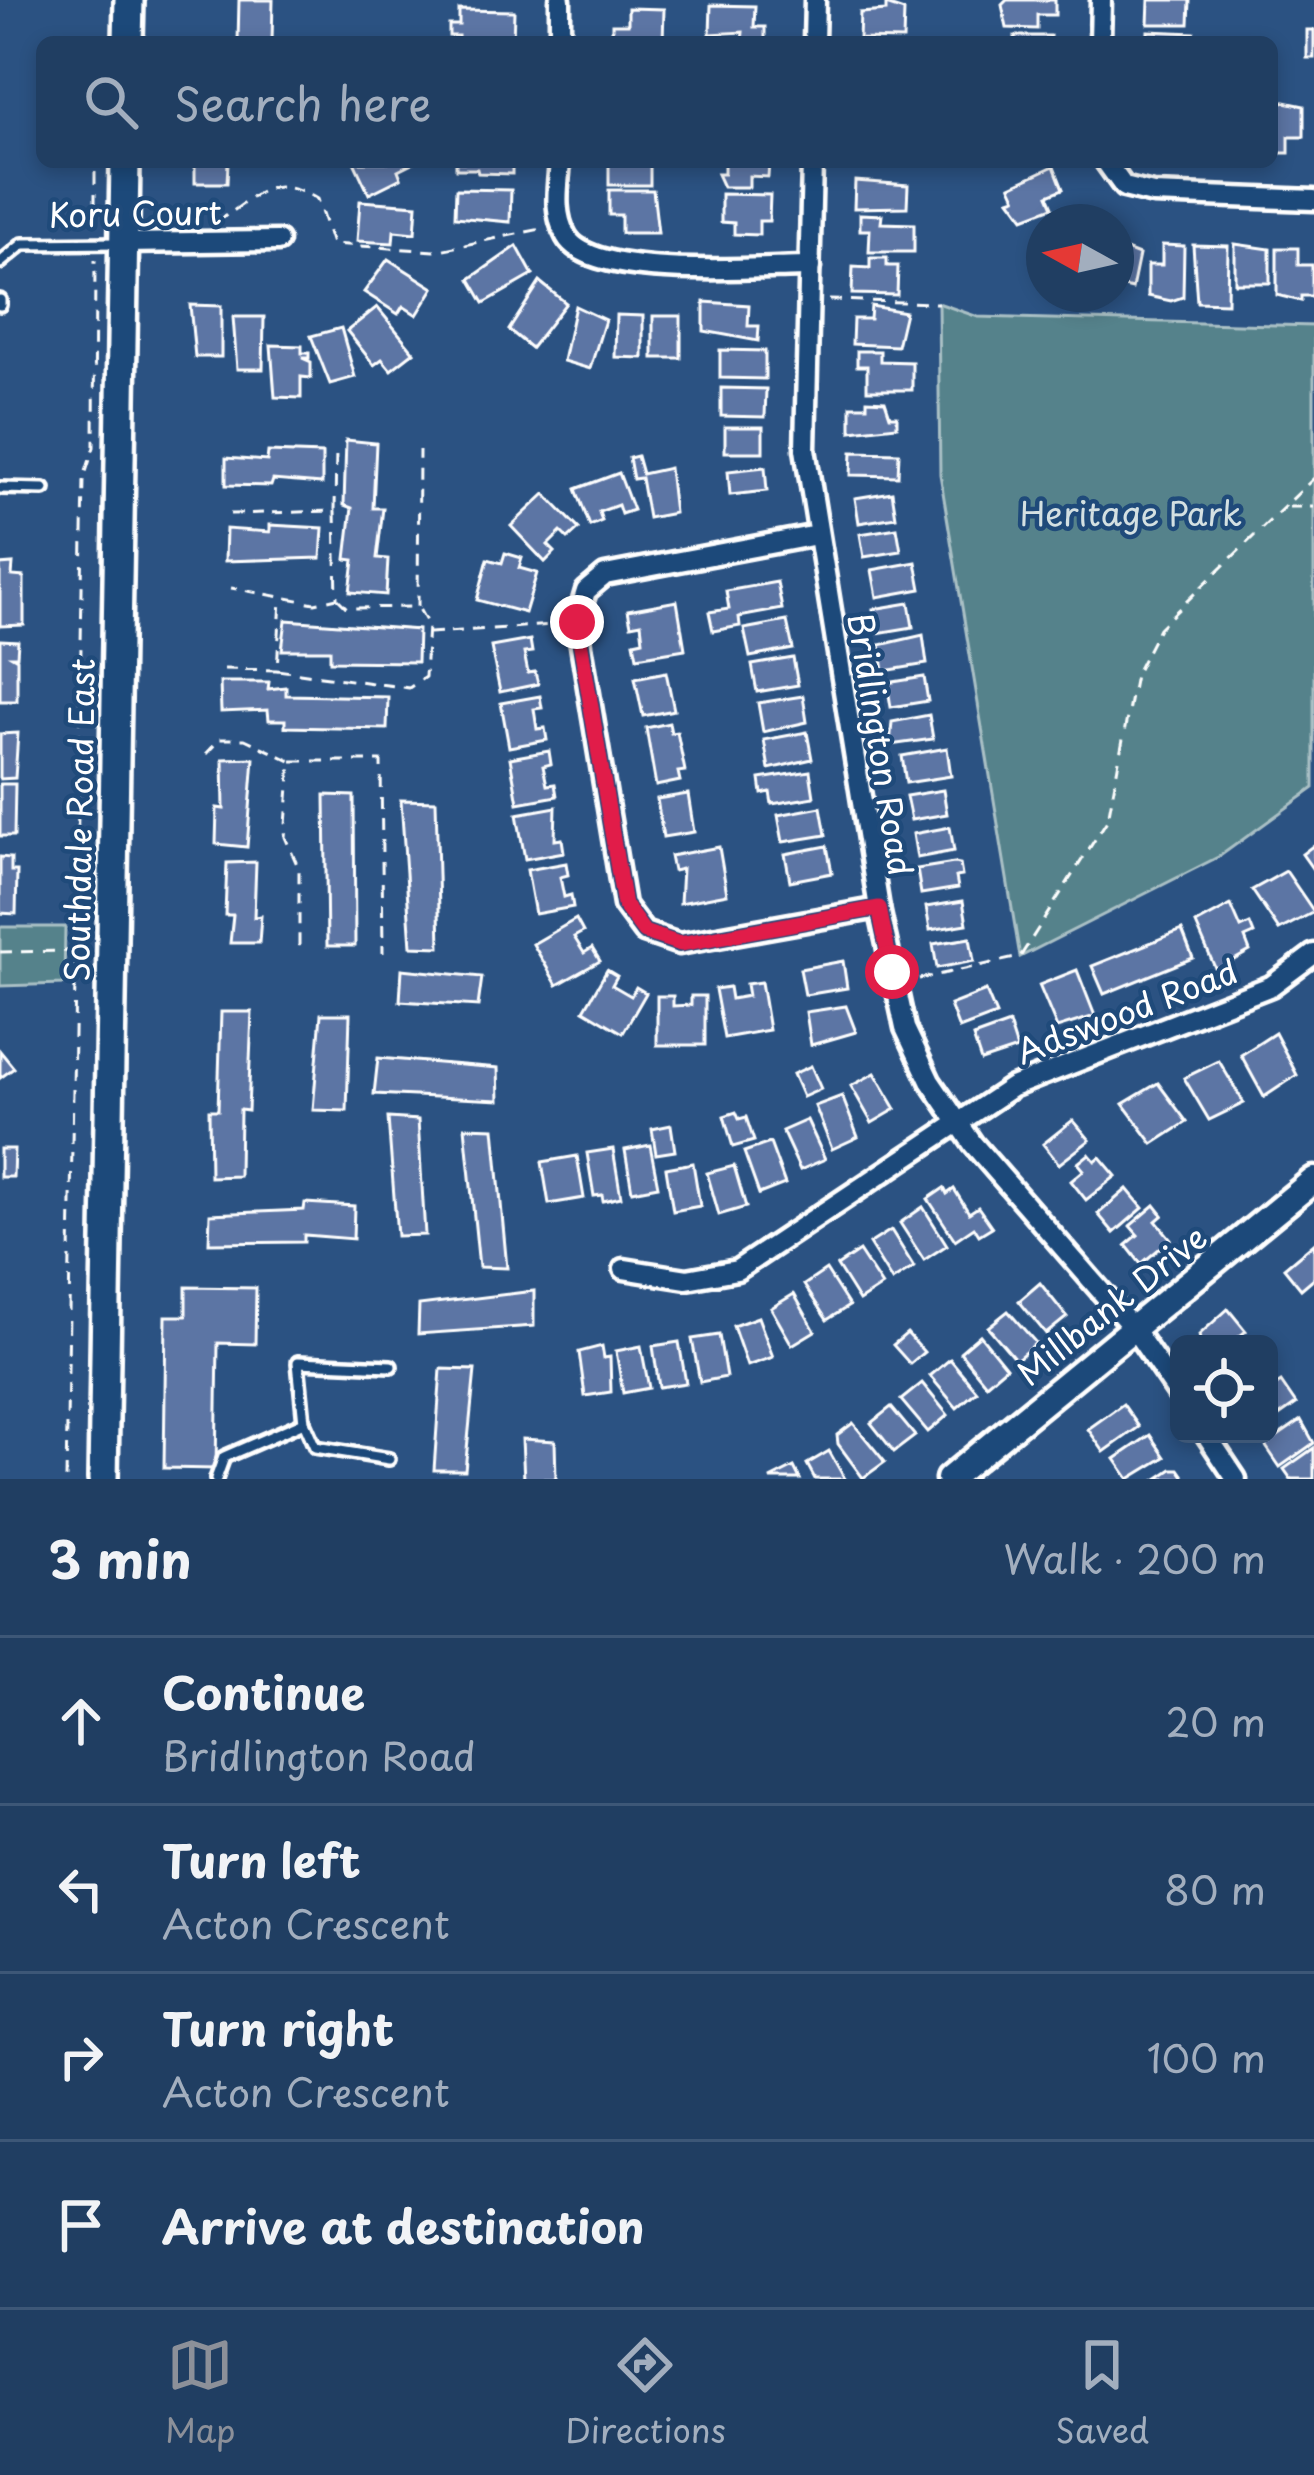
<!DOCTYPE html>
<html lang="en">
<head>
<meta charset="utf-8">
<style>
	:root { --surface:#203e62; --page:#2d496b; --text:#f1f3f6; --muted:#a2aebe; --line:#3d5777; --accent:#8c9099 }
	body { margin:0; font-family:"Playpen Sans",sans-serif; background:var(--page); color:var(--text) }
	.controls { position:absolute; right:36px; bottom:36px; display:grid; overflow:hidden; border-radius:18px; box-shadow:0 6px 18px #0003 }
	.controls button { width:108px; height:108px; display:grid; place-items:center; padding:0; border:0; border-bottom:3px solid var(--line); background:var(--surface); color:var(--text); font:60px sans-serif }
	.compass { position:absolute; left:1026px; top:204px; width:108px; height:108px; border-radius:50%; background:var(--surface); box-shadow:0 6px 18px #0003; rotate:278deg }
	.stop { position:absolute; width:36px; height:36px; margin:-27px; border:9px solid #e11d48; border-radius:50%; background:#fff }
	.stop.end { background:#e11d48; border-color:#fff; box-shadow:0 3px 12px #0008 }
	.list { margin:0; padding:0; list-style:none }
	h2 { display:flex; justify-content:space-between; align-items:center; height:156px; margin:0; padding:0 48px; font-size:51px }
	h2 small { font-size:39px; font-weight:400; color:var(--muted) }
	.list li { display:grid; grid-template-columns:78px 1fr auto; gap:36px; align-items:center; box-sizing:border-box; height:168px; padding:0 48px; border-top:3px solid var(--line) }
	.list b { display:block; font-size:45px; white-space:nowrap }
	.list p { margin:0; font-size:39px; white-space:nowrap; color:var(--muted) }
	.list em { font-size:39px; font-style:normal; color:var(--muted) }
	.icon { flex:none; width:66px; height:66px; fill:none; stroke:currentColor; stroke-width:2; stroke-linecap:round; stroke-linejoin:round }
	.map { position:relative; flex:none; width:1314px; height:1479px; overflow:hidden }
	.search { position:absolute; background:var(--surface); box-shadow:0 6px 18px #0003; left:36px; right:36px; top:36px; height:132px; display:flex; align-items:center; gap:30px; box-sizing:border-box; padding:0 42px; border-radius:18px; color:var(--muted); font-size:45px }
	.sheet { height:828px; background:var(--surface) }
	nav { display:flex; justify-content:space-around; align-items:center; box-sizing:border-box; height:168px; border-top:3px solid var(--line); background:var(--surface); font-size:33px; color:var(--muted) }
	nav a { display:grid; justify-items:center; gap:6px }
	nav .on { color:var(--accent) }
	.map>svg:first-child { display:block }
	.green { fill:#54828b; stroke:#aac0c5; stroke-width:3 }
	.building { fill:#5c74a4; stroke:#fff; stroke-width:3 }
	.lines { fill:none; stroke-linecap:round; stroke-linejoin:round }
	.service-casing { stroke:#fff; stroke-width:18 }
	.minor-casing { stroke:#fff; stroke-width:27 }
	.tertiary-casing { stroke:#fff; stroke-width:33 }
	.secondary-casing { stroke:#fff; stroke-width:36 }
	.path { stroke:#fff; stroke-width:3; stroke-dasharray:12 9; stroke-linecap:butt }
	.service { stroke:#1f4a7a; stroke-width:9 }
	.minor { stroke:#1f4a7a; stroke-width:18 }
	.tertiary { stroke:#1f4a7a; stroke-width:24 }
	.secondary { stroke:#1f4a7a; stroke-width:27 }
	.route { stroke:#e11d48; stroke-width:15 }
	.labels { text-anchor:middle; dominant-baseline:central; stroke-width:9; stroke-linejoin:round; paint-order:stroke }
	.street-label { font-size:33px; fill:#fff; stroke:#1f4a7a }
	.park-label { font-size:33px; fill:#d4e0e2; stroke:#1f4a7a }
</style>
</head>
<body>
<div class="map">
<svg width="1314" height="1479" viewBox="0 0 1314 1479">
	<rect width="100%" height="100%" fill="#2b5282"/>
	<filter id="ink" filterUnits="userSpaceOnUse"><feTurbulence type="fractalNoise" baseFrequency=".00833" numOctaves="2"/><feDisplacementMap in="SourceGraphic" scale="24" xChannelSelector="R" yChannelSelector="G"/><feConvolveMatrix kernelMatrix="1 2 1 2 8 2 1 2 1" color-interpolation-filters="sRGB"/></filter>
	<g filter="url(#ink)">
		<g class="green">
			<path d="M938,303l40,14 336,9v462l-94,68 -200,101 -80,-483z"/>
			<path d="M0,927h65l-1,57 -64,2z"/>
		</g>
		<g class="building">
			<path d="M239,0h34l-1,42h-34z"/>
			<path d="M1007,0h48v15h-18v14l-30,-1 -5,-23z"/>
			<path d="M1149,0h41l-1,24h-41z"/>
			<path d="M711,5l44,1 -1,21h11v15h-23l1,-10 -33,2z"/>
			<path d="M886,5l18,6 -1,29 -44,-1 1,-26 26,-2z"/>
			<path d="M628,8l36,1 -1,33h-51v-18h16z"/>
			<path d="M459,10l55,1 -1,31h-55v-6h-9v-11h10z"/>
			<rect x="1307" y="30" width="7" height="28"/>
			<path d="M1148,31l46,2v9h-46z"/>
			<rect x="1015" y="36" width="35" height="6"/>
			<path d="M1280,101l24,5v31h-15v16h-17v-48z"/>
			<path d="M195,162h33l-1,21h-32z"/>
			<path d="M354,162h60l-16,8 3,8 -32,16z"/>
			<path d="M456,162h56v12l-34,-1 -1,-4h-21z"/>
			<rect x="609" y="162" width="41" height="23"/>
			<path d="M724,162h45l-1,15 -19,-1v11h-26l-6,-13h7z"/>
			<path d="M855,162h43v4l-43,-1z"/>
			<path d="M1054,166l9,23 -15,6 5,12 -29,11 -14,-19 6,-2 -5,-11z"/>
			<path d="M855,181l53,4 -1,22 -53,1z"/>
			<path d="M456,189l55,1 -1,32 -55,-5z"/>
			<path d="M609,190h44l5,43h-37v-18h-12z"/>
			<path d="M721,194l49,1 -1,26h-10v14l-25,-1v-11l-13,-1z"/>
			<path d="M360,201l57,4 -2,28 -21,-2 -1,12 -36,-2z"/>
			<path d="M1076,208l13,14h-28z"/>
			<path d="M860,214l22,1 -1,8 33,1v28h-45l1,-22h-10z"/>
			<path d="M1235,244l35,5v34h-35z"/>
			<path d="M1162,245l22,1 -1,51 -12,4 -23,-5v-31h14z"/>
			<path d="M1193,245l35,1 -1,57 -30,-1z"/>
			<path d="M517,246l16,29 -49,28 -14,-24z"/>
			<path d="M1116,246l23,9 -7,34 -16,-4z"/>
			<path d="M1277,248h21v17h14v31h-11v5l-24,-6z"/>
			<path d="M870,258h17v8h11l-1,29 -45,-1 1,-27 17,1z"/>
			<path d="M388,259l46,29 -17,27 -14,-9 -5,8 -34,-22z"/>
			<path d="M540,282l26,21 -35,45 -22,-18z"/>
			<path d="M704,302l45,3 -1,21h11l-1,15 -54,-10z"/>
			<path d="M190,305l31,1v51h-26z"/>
			<path d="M575,306l30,14 -15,49 -27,-8z"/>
			<path d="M871,306l34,6 -8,34 -45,-2 1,-25h17z"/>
			<path d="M377,307l37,45 -23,18 -9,-11 -8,6 -27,-34z"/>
			<path d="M616,315l27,1v42l-28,-1z"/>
			<rect x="653" y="316" width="28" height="42"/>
			<path d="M233,317h31l-1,52h-26z"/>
			<path d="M341,328l14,49 -25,7 -19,-48z"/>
			<path d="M271,345l31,1v7h7v5h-7l9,4v16l-10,-1v21l-26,-1z"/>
			<path d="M720,350l45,1v28l-45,-1z"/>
			<path d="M857,351h23v10l32,1v28h-45v-24h-10z"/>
			<path d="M721,388l45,1 -1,28 -44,-1z"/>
			<path d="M867,400l18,1 5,15h7v10l-46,5v-25h16z"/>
			<rect x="725" y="427" width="38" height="25"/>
			<path d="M346,440l30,3 -3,65h10l-6,50 11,1 -2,36 -36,-3 4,-32 -8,-1 6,-51 -8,-3z"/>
			<path d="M268,452l54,2v30l-49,-4 -2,6 -45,-1v-27l41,3z"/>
			<path d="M852,452l47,1 -1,23 -47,-1z"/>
			<path d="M637,456l5,18 27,-6 5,45 -26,5 -7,-40 -8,1 -4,-21z"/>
			<path d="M765,467l2,24 -37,4 -2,-24z"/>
			<path d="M619,473l14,37 -12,4 -3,-9 -19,7 3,9 -12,5 -14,-37z"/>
			<path d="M892,492l4,25 -37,6 -4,-25z"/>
			<path d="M545,494l34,35 -11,10 -7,-7 -13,13 7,7 -10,10 -34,-36z"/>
			<path d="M270,525l53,3 -2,30 -96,3 1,-32 44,3z"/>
			<path d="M897,528l4,23 -37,6 -4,-23z"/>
			<path d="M505,553l17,5 -3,10 18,5 -12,40 -48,-13 11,-41 14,4z"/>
			<path d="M916,562l5,27 -44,8 -5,-27z"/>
			<path d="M13,564l-1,12 12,1v48l-24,1v-61z"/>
			<path d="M777,582l5,27 -43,8 1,9 -27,5 -4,-19 20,-3 -3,-18z"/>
			<path d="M677,601l8,48 -48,8 -3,-15 9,-2 -2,-17 -10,2 -3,-15z"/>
			<path d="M909,603l4,24 -36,6 -4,-24z"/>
			<path d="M286,620l132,10 -1,32 -87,-1v-11h-48z"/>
			<path d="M787,621l6,28 -43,8 -6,-28z"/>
			<path d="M923,635l4,29 -43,7 -4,-26z"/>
			<path d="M0,640l18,1 -1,15h-5l5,3v42h-17z"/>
			<path d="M530,640l2,12 -8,1 4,20 7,-1 3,12 -38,8 -9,-45z"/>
			<path d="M793,658l5,27 -41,7 -5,-27z"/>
			<path d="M666,672l8,38 -31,6 -8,-38z"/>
			<path d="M924,677l4,24 -37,6 -4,-24z"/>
			<path d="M220,682h49l-1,7 18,-2v8l102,2 -1,32 -102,-2v-7h-16l-1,-10 -47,2z"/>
			<path d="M540,696l2,12 -8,1 3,20 8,-1 2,12 -38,7 -8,-44z"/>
			<path d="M803,696l4,26 -44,10 -5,-29z"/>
			<path d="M929,715l4,24 -43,6 2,-23z"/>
			<path d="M669,723l2,10 6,-1 8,39 -7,1 2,9 -24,5 -10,-58z"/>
			<path d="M807,732l5,27 -43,10 -5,-29z"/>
			<path d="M18,733l-3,45 -15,1v-45z"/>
			<path d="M947,748l4,28 -45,7 -4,-27z"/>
			<path d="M549,751l2,13 -8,2 4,19 8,-1 2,12 -39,7 -8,-45z"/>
			<path d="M254,758l-7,89 -31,-3 1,-36 7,1 -1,-50z"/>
			<path d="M810,771l4,26 -42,7 -2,-12 -8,2 -2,-15z"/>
			<path d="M0,784h15l-1,52h-14z"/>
			<path d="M943,790l4,24 -36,6 -5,-24z"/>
			<path d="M688,794l6,38 -31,5 -6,-38z"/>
			<path d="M325,795l29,1 1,150h-28z"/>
			<path d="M401,800l35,1 4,146 -29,-1z"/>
			<path d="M556,807l-1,33 7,-1 2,13 -39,7 -8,-45z"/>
			<path d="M821,807l5,28 -43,7 -5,-27z"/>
			<path d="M950,827l4,24 -37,7 -4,-24z"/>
			<path d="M1314,845v26l-12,-17z"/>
			<path d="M827,846l5,27 -42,8 -5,-27z"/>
			<path d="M719,847l8,47 -47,9 2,-34 -9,2 -3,-15z"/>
			<path d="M0,857l11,1v13h6l-1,43 -16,-1z"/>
			<path d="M256,862l-2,55 7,-1 -2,27h-29l3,-28h-8l2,-52z"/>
			<path d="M566,863l2,12 -8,2 4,20 7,-2 2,12 -38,7 -8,-44z"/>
			<path d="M954,863l6,1 2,12 -6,1 2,11 -37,6 -4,-25z"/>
			<path d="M1286,871l28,41 -35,18 -27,-40z"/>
			<path d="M963,901l4,23 -37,6 -4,-23z"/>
			<path d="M1231,905l10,23 9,-4 4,10 -9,4 5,13 -34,19 -20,-46z"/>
			<path d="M576,919l7,13 -9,5 10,16 8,-5 8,13 -43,24 -24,-41z"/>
			<path d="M1182,930l11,28 -89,36 -12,-28z"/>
			<path d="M970,938l4,23 -37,7 -4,-24z"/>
			<path d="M843,961l4,27 -42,7 -5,-26z"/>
			<path d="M402,969l80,8 -4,29 -78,-5z"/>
			<path d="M607,970l10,6 -5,9 19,11 5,-9 10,6 -23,40 -39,-23z"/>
			<path d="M1077,970l18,46 -38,12 -18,-43z"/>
			<path d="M761,982l8,48 -45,8 -9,-49 14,-2 2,12 17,-3 -2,-12z"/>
			<path d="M986,991l10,24 -37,14 -9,-24z"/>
			<path d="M657,996h16v10l18,-1v-9h14v49h-48z"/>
			<path d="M846,1006l10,26 -45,13 -5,-33z"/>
			<path d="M221,1012h31l-4,99 -8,-1 -1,66 -29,1 -1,-67h9z"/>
			<path d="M321,1014h29l-3,97 -34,-1z"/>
			<path d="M1009,1024l8,25 -36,12 -8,-24z"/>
			<path d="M1275,1033l22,42 -33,22 -23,-42z"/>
			<path d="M0,1051l14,17 -14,10z"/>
			<path d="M378,1058l120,10 1,32 -125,-6z"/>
			<path d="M1219,1061l25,42 -35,17 -25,-42z"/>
			<path d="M811,1066l10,23 -18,8 -10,-23z"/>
			<path d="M875,1073l21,36 -24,14 -21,-37z"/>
			<path d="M1158,1083l29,39 -34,22 -30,-40z"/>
			<path d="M842,1096l16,41 -26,12 -17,-43z"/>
			<path d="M736,1112l3,7 7,-2 8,24 -21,6 -9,-31z"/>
			<path d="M388,1118l30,2 7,115 -28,1z"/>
			<path d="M807,1120l18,39 -25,11 -18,-39z"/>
			<path d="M1073,1120l17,20 -31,24 -16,-20z"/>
			<path d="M671,1125l4,26 -19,3 -4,-25z"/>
			<path d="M465,1127l29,1 13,140 -28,-1z"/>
			<path d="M770,1143l15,41 -26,10 -15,-42z"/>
			<path d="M650,1145l8,41 -26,5 -7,-41z"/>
			<path d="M0,1149h14l-1,28h-13z"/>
			<path d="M613,1149l8,48 -18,4 -1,-6 -8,1 -7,-43z"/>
			<path d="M1089,1154l6,7 5,-4 16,19 -30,24 -15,-19 13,-11 -6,-7z"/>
			<path d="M577,1156l7,42 -35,6 -7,-42z"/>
			<path d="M693,1163l7,43 -27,5 -7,-43z"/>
			<path d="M734,1166l12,41 -27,8 -12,-42z"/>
			<path d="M944,1188l3,6 7,-5 15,24 9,-6 14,20 -13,8 -5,-8 -19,13 -27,-41z"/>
			<path d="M1127,1189l16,19 -29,25 -16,-19z"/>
			<path d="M305,1203l49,3 -1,33 -49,-4v7l-95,1 1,-29 94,-4z"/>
			<path d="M1155,1205l8,10 -7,6 15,18 -30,25 -15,-19 12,-10 -8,-9z"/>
			<path d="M923,1207l24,38 -23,15 -24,-37z"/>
			<path d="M891,1230l23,37 -22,14 -23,-37z"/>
			<path d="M1314,1243v35l-13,11 -17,-21z"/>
			<path d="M859,1251l23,35 -23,15 -22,-35z"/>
			<path d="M826,1270l23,36 -22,14 -23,-35z"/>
			<path d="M1040,1283l27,34 -21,17 -27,-33z"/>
			<path d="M186,1287l70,1 -1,56 -37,-1 -2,126 -52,-1 2,-152h20z"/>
			<path d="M534,1291v35l-116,8 1,-29z"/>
			<path d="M794,1294l21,37 -23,14 -21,-37z"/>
			<path d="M1228,1309l18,22 -16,13h-29l-2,-9z"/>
			<path d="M1008,1311l28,32 -20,17 -28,-33z"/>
			<path d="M758,1317l15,40 -26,9 -14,-40z"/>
			<path d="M907,1333l17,19 -14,12 -17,-19z"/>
			<path d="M719,1335l7,42 -26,5 -8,-43z"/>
			<path d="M980,1335l26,32 -20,17 -26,-32z"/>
			<path d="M679,1342l7,41 -27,4 -6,-41z"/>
			<path d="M602,1346l2,12 6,-1 1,35 -26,4 -6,-44z"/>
			<path d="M641,1346l8,42 -26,5 -7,-42z"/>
			<path d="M950,1359l27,32 -20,17 -27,-32z"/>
			<path d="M441,1369l34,1 -10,100h-31z"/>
			<path d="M1281,1382l15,22 -27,19v-33z"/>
			<path d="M922,1383l26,32 -20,17 -27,-32z"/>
			<path d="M1123,1404l16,23 -35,25 -16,-23z"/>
			<path d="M891,1407l24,29 -21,16 -23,-29z"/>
			<path d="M1301,1420l13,23 -34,24 -15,-22z"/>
			<path d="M853,1423l32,39 -22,16 -25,-34 -1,-9z"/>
			<path d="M1150,1435l15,22 -36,22 -14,-20z"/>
			<path d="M522,1439l33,2 1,38h-32z"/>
			<path d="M1314,1448v31h-23l-7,-10z"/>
			<path d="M829,1451l16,28h-30l-8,-15z"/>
			<path d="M794,1467l6,12h-30z"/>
			<path d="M1172,1469h7l7,10h-29z"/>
		</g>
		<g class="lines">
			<g class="service-casing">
				<g id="service">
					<path d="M0,263l23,-19 96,-1"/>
					<path d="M0,300v5"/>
					<path d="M0,488l44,1"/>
					<path d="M389,1459l-74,-12 -11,-25 -6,-60 93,4"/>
					<path d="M216,1479l8,-22 80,-35"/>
				</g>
			</g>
			<g class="minor-casing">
				<g id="minor">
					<path d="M560,42v-42"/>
					<path d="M814,42l1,-42"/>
					<path d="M1100,42l1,-42"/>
					<path d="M560,162c-2,25 -7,51 6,74 25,46 193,31 244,31"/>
					<path d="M812,162l-7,287 74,459 26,120 25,53 43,63 160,184 46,67"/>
					<path d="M1106,162l18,25 29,7 161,6"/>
					<path d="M123,243l155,-2"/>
					<path d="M817,535l-212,40 -19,16 -9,30 47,284 20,27 35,12 200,-36"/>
					<path d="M624,1269l63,10 50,-9 275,-183 259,-101 43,-32"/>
					<path d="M1206,1434l30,45"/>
				</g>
			</g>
			<g class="tertiary-casing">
				<path id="tertiary" d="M949,1479l365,-299"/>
			</g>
			<g class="secondary-casing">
				<g id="secondary">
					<path d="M128,42l1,-42"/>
					<path d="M103,1479l22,-1317"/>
				</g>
			</g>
			<g class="path">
				<path d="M216,222c42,-24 50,-51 101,-23l15,45 103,7 106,-22"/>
				<path d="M95,226v-64"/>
				<path d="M829,300l109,3"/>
				<path d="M1289,507h25"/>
				<path d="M335,510l1,-60"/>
				<path d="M230,514l105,-3 2,87 -22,5 -84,-15"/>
				<path d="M338,599l9,9 71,-1 1,-157"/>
				<path d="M429,633l125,-8"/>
				<path d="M224,669l53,1 4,-71"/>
				<path d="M277,670l132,18 16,-11 3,-52 -10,-18"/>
				<path d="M206,754l14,-15h25l46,22 -6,76 14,32v80"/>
				<path d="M292,761h89l2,192"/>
				<path d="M0,952l86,-1"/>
				<path d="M919,979l101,-22 88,-138 27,-144 24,-47 155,-150"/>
				<path d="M66,1479l18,-1001 10,-31 1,-187"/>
			</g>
			<use href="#service" class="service"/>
			<use href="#minor" class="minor"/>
			<use href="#tertiary" class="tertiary"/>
			<use href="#secondary" class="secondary"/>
		</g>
	</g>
	<g class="lines" filter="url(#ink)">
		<path class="route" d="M577,622l47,283 20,27 36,12 199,-36 13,64"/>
	</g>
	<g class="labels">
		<g class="street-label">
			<text transform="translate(135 212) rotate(-1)">Koru Court</text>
			<text transform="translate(882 744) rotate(81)">Bridlington Road</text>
			<text transform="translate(78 820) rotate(-89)">Southdale Road East</text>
			<text transform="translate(1126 1010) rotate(-21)">Adswood Road</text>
			<text transform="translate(1111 1304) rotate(-39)">Millbank Drive</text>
		</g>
		<g class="park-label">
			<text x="1131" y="512">Heritage Park</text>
		</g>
	</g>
</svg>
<div class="controls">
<button><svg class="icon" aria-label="locate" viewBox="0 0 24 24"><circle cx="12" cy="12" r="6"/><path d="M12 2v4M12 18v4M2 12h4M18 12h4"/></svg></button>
</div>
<svg class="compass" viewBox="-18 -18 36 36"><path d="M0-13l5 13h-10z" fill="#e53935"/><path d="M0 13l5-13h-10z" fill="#a2aebe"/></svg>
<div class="stop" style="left:892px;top:972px"></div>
<div class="stop end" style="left:577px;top:622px"></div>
<div class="search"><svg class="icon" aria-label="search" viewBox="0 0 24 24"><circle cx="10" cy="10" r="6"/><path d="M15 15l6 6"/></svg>Search here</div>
</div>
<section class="sheet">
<h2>3 min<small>Walk · 200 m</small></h2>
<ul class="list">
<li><svg class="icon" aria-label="ahead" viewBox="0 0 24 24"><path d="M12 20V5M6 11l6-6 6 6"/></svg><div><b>Continue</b><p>Bridlington Road</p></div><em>20 m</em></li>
<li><svg class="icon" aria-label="left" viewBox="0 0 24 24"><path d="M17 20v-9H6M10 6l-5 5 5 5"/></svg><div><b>Turn left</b><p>Acton Crescent</p></div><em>80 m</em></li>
<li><svg class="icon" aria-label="right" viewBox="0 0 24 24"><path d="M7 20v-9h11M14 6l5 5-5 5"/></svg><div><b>Turn right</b><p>Acton Crescent</p></div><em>100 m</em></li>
<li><svg class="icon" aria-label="arrive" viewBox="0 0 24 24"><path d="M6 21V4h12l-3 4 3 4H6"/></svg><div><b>Arrive at destination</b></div></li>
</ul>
</section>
<nav>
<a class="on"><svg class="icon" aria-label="map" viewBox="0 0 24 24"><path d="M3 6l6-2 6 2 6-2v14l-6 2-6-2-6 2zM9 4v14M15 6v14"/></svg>Map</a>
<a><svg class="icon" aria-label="directions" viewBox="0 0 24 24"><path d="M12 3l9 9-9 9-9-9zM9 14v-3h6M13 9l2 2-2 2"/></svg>Directions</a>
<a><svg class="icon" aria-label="saved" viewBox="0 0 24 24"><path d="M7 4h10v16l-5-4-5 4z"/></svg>Saved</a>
</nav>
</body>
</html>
